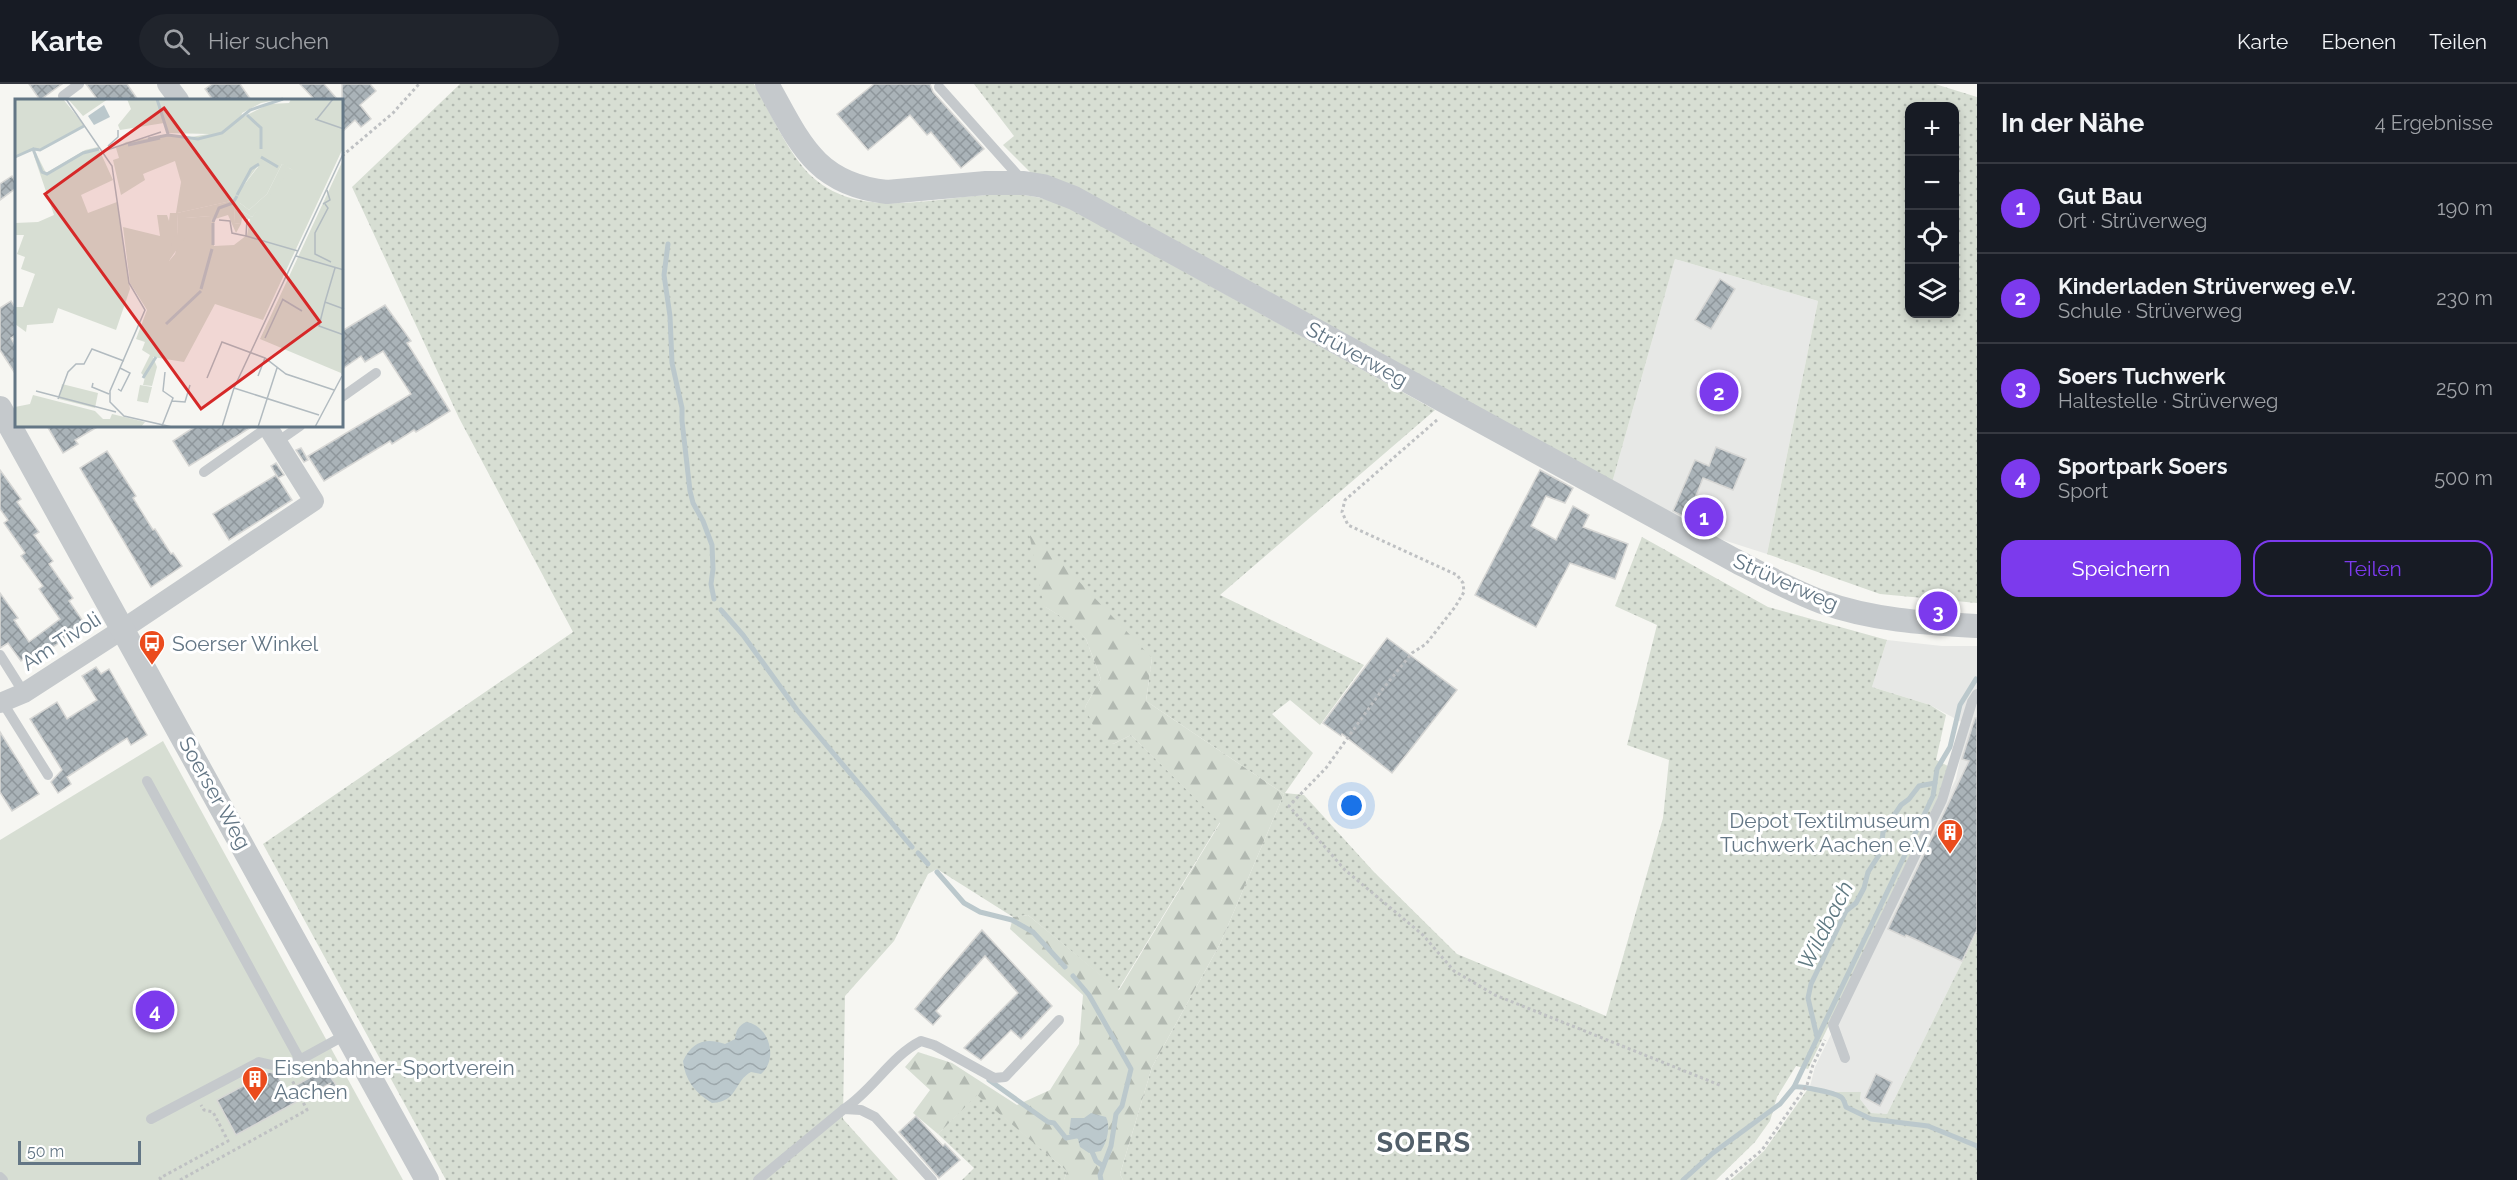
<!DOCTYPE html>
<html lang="de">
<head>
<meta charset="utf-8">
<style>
	:root { --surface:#171b24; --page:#20242c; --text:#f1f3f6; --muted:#9ea1a6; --line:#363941; --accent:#7c3aed }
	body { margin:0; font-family:Raleway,sans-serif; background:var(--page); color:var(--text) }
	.controls { position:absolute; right:18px; top:18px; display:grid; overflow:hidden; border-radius:12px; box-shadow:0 3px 9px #0003 }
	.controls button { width:54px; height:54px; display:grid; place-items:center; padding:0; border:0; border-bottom:2px solid var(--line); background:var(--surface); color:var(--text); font:30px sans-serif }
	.scale { position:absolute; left:18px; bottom:15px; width:123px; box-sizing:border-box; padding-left:6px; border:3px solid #637685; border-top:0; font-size:16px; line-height:21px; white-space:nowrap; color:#637685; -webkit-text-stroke:4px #fff; paint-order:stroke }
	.you { position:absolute; left:1352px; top:722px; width:21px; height:21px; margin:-15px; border:4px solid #fff; border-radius:50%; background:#1a73e8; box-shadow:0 0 0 9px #1a73e833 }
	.badge { display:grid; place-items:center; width:39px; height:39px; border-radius:50%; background:var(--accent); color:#fff; font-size:20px; font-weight:700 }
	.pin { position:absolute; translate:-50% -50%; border:3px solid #fff; box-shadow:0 2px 6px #0006 }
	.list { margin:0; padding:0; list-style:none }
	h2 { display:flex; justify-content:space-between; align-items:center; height:78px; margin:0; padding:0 24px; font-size:26px }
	h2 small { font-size:20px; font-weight:400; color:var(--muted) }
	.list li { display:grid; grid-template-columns:39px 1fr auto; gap:18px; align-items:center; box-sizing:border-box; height:90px; padding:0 24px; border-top:2px solid var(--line) }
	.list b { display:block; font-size:22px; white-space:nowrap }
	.list p { margin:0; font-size:20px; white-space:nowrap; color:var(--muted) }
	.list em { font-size:20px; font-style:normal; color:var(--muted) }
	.actions { display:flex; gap:12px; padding:18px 24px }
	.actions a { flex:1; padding:14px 0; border:2px solid var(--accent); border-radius:18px; text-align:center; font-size:21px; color:var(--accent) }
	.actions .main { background:var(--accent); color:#fff }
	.icon { flex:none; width:33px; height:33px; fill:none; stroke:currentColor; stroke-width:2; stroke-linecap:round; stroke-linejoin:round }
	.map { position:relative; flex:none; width:1977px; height:1096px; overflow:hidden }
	header { display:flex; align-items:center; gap:36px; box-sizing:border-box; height:84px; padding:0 30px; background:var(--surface); border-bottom:2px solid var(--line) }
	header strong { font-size:28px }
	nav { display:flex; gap:33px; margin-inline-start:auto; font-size:21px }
	.search { width:420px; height:54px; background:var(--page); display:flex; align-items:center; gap:15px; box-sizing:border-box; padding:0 21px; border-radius:33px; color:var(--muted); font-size:22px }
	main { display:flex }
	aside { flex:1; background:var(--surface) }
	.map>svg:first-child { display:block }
	.built { fill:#e7e8e6 }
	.grass { fill:url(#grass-dots); fill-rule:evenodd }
	.forest { fill:url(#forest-firs) }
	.pitch { fill:#d7ded3 }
	.water { fill:url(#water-waves) }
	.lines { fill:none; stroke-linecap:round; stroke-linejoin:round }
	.stream { stroke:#bbc8cc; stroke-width:5 }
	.building { fill:url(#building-cross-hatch); stroke:#d7d7d5; stroke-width:1.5 }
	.path { stroke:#bfc1c3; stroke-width:3; stroke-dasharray:3 3; stroke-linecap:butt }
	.service { stroke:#c5c9cc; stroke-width:10 }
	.minor { stroke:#c5c9cc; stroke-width:20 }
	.tertiary { stroke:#c5c9cc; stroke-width:24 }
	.labels { text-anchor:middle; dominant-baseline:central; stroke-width:6; stroke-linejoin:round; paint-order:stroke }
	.street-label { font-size:21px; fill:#637685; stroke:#fff }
	.poi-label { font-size:21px; fill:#637685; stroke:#fff; text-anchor:start }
	.water-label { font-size:22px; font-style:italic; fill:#5f7982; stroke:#fff }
	.district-label { font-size:27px; font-weight:bold; letter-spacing:1.5px; fill:#525f6a; stroke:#fff }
	.inset-river { fill:none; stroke:#bbc8cc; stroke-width:3 }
	.inset-road { fill:none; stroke:#b2bbc0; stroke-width:1.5 }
	.view { fill:#d62828; fill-opacity:0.15; stroke:#d62828; stroke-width:3 }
	.inset-edge { fill:none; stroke:#637685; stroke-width:3 }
</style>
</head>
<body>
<header>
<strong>Karte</strong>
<div class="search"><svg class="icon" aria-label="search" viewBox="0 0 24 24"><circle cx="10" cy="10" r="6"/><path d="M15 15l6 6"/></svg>Hier suchen</div>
<nav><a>Karte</a><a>Ebenen</a><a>Teilen</a></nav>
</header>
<main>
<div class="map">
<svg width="1977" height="1096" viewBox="0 0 1977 1096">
	<defs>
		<pattern id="grass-dots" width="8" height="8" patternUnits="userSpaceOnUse" patternTransform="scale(1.5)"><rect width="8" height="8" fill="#d7ded3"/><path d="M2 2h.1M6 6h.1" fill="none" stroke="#b2b9b1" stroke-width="1.8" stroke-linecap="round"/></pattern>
		<pattern id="forest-firs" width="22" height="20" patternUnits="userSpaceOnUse" patternTransform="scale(1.5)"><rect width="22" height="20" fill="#d7ded3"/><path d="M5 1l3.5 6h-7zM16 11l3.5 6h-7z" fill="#b2b9b1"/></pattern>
		<pattern id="water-waves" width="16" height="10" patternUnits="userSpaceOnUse" patternTransform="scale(1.5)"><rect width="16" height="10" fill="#bbc8cc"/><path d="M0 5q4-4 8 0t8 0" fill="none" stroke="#9ca7ab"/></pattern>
		<pattern id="building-cross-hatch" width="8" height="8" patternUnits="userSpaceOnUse" patternTransform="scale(1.5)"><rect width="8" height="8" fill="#aab3b8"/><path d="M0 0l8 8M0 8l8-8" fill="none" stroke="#8e969b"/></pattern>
	</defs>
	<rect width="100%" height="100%" fill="#f6f6f2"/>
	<g class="built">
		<path d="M1675,175l143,42 -51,253 -47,-15 -108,-56z"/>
		<path d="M1887,556l55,6h35v286l-90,182 -16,-1 -11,-14 1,-7h-25l-26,-6 5,-19 141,-288 11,-54 -37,-20 -58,-18z"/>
	</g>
	<g class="grass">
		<path d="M460,0h294c16,28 33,67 55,90 57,55 144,14 213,21 15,1 30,6 44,11l369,204 -215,185 144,70 -44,60 -30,-25 -18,14 41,39 -28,40 19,2 70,77 83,82 149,62 57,-198 6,-58 -42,-15 30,-120 -42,-19 27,-69 126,70 119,33 -15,47 58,18 16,10 -10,45 12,6 -10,31 -130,272 -12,-3 -19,31 -7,24 -15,21 -39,38h-593l-3,-6 32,-107 68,-123 64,-150 -138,-93 6,-43 -108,-52 28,17 14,16 15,40 -16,28 28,37 18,-9 89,87 -102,168 -90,-75 -15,2 -76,-48 -9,5 -34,67 -49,55 -2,123 55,61h-452l-183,-336 310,-212 -114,-214 -107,-231z"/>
		<path d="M974,0h961l42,13v506l-97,-9 -113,-40 51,-253 -143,-42 -63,224 -578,-307 -31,-31 11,-9zM1910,22h44v208h-44z"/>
		<path d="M1977,848v248h-246l33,-29 46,-65 26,6h25l-1,7 11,14 16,1z"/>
		<path d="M977,1010l90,77 -3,9h-102l12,-12 -36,-34z"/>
	</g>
	<path class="forest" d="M1028,444l124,130 -6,43 138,93 -64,150 -68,123 -32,107 3,6h-59l3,-9 -90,-76 -39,39 -25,-21 17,-23 -25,-23 13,-15 34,11 65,42 33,-15 29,-46 4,-49 -73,-66 3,-12 15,-2 91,75 101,-167 -89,-88 -18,9 -15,-7 -13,-30 16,-28 -15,-40 -15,-16 -27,-17z"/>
	<path class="pitch" d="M163,657l240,439h-403v-340z"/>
	<g class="water">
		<path d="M746,938c23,3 33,37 15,52l-10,-2c-17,9 -13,30 -39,31 -17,-10 -27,-23 -29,-42 9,-19 22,-24 42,-17l10,-5c1,-8 3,-13 11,-17z"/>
		<path d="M1091,1029l15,4c5,9 1,25 -5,34l-12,2 -9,-6 -2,-8 -9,-5 2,-16h13z"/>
	</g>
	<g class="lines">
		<g class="stream">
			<path d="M668,160l-4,31 6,41 2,47 10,45v13l8,70 3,12 10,18 9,24 1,24 -2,15 3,15"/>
			<path d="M721,526l22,25 54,75 115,137"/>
			<path d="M918,769l10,11"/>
			<path d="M937,788l27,31 16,9 32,8 21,12 32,35"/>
			<path d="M1073,892l16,19 42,74 -9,37 -6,8 -5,32 -11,29 1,5"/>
			<path d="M1817,953l-9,-39 3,-14 35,-73 10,-8 8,-15 4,-16 13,-20 2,-20 18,-27 8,-6 10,-13 16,-3"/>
			<path d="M989,996l59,42 6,1 12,15 10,-2"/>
			<path d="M1794,1003c7,-1 44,6 48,11 2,2 3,6 4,9l25,12 57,7 49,20"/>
			<path d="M1090,1063l6,14 7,5"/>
			<path d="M1683,1096l30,-27 67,-49 14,-17 139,-291 4,-27 13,-22 10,-42 16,-26"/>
		</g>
	</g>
	<g class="building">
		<path d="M29,0h33l-22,16z"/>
		<path d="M86,0h41l11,16h-40z"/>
		<path d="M212,0h28l11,16h-38l-8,-11z"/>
		<path d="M300,0h24l14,16h-23z"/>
		<path d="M342,0h28l6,7 -16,14 11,14 -10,8 -6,-7 -13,12z"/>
		<path d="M874,0h56l3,8 51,57 -23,19 -30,-36 -4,3 -17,-20 -42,35 -31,-36z"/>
		<path d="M12,92l4,7v5l-16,12v-16z"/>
		<path d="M1720,195l15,10 -24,40 -16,-9z"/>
		<path d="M11,217l5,8v26l-5,3 5,9v28l-16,-25v-42z"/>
		<path d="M385,221l26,36 -4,2 43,68 -34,21 -2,-2 -22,14 -2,-3 -66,40 -16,-25 103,-62 -28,-43 -18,11 -4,-6 -19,13v-38z"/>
		<path d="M47,342h52l-24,14 3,4 -15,9z"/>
		<path d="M196,342h57l-64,40 -16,-25z"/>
		<path d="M1716,363l30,12 -13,31 -30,-12 -10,25 29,12 -7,18 -42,-22 22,-51 14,6z"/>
		<path d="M301,364l7,12 -4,2 -8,-12z"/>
		<path d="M107,367l29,45 -3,2 20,32 2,-1 16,25 2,-1 9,13 -31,21 -71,-119z"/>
		<path d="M276,379l8,12 -6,3 -7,-12z"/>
		<path d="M0,386l21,29 -4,3 22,30 -5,3 19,26 -4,3 24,34 -4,3 16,23 -53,38 -5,-6 -6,5 -13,-18 -8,5v-55l18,25 -4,2 15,22 31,-23 -21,-30 4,-3 -22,-30 4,-3 -21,-30 4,-3 -8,-11z"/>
		<path d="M1540,386l33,18 -8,15 -19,-7 -15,30 25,14 17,-34 16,9 -6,12 45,17 -13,35 -45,-16 -34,64 -61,-32z"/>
		<path d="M276,391l16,25 -63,40 -16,-26z"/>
		<path d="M1387,554l70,52 -65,83 -50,-39 -1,2 -18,-13z"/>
		<path d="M96,583l5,7 8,-5 38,66 -16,10 -4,-7 -60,39 4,7 -13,9 -7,-11 11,-12 -32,-51 27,-17 10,17 30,-19 -15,-24z"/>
		<path d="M1975,634h2v212l-15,31 -56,-26 -1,2 -17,-8 81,-168 -7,-2z"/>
		<path d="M0,648l39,62 -27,17 -12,-19z"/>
		<path d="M982,846l70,76 -31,33 -10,-9 -30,30 -17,-12 54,-55 -33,-37 -49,55 5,5 -8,9 -18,-16z"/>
		<path d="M325,985l16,23 -13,7 -6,-11 9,-5 -95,52 -19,-35 52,-28 8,2 9,17z"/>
		<path d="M1876,990l16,8 -12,24 -15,-8z"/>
		<path d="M916,1032l27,30 2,-2 15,16 -21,18 -40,-46z"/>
	</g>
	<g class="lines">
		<g class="path">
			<path d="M342,72l51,-43 26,-29"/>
			<path d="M1437,336l-92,80 -3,12 6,13 109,50 6,8 1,9 -9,15 -29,37 -14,9 -30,37 -56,78 -37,38 56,64 78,65 31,36 41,24 227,91"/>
			<path d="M161,1096l-1,-2 68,-37 -15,-29 -9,-2 -3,-5"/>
			<path d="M180,1096l127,-70 -15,-30"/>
			<path d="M1726,1096l36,-30 45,-65 6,-20 12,-25"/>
		</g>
		<g class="service">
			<path d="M939,3l83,93"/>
			<path d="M63,12l16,-12"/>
			<path d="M342,313l34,-24"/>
			<path d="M277,358l23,-16"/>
			<path d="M204,388l64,-45"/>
			<path d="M0,571l24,38"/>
			<path d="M3,619l45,72"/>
			<path d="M147,697l153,279"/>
			<path d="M1845,974l-12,-33 109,-225 30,-98 5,-8"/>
			<path d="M844,1025c29,-19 47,-53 77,-68l13,4 60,33 11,-1 54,-57"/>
			<path d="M151,1035l108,-57 26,6 62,-34"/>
			<path d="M0,1093l3,3"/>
			<path d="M758,1096l86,-71 17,1 14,7 57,63"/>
		</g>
		<g class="minor">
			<path d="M167,0l12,16"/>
			<path d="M0,619l24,-10 99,-64 191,-128 -47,-75"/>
		</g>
		<g class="tertiary">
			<path d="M767,0c32,57 47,100 120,108l99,-9h38l19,3 31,12 660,362c29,15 58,31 88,42 49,18 103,21 155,24"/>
			<path d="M0,324l427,772"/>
		</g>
	</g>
	<defs>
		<g id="bus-pin" transform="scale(1.35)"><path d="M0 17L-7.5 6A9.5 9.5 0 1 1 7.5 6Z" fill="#eb4b1d" stroke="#fff"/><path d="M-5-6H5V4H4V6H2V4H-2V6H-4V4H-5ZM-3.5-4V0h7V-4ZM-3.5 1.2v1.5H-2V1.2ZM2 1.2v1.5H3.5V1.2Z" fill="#fff"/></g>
		<g id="building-pin" transform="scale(1.35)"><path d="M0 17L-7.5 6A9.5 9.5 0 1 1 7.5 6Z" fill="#eb4b1d" stroke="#fff"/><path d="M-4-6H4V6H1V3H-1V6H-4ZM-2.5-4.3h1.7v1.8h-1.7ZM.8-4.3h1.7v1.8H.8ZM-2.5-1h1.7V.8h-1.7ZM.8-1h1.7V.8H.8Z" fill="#fff"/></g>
	</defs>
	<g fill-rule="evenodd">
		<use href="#bus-pin" x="152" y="559"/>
		<use href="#building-pin" x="1950" y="748"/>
		<use href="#building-pin" x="255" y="995"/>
	</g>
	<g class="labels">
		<g class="street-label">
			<text transform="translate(1357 270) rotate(29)">Strüverweg</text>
			<text transform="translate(1786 498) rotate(24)">Strüverweg</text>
			<text transform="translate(61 557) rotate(-33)">Am Tivoli</text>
			<text transform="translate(215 709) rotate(61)">Soerser Weg</text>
		</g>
		<g class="poi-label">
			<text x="172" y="559">Soerser Winkel</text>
			<text x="1930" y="736" text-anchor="end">Depot Textilmuseum<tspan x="1930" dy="24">Tuchwerk Aachen e.V.</tspan></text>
			<text x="274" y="983">Eisenbahner-Sportverein<tspan x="274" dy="24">Aachen</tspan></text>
		</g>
		<g class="water-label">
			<text transform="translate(1825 841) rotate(-63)">Wildbach</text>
		</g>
		<g class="district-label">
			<text x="1424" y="1058">SOERS</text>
		</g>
	</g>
	<g transform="translate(15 15)">
		<rect width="328" height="328" fill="#f6f6f2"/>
		<path d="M0,0h48l21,26 -42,23 -27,8zM53,0h40l-25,17zM112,0h154l-20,4 -19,10 -1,5 28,-14 20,-1 2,-4h52v49l-80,172 -48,-16 -31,58 -31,-5 4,10 -5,19 -9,-1 2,-8 -4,-4 9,-18 -8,-5 3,-8 -9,-3 11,-29 -17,-27 -7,-56 37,9 -3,-21h10l2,6 1,-8h6l5,-31 -6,-21 -32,13 2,6 -24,15 -8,-35 6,-2 -3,-10 10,-6 39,-7 26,2 18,-3 -42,-1 -3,-10 -44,7 -2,-5 13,-16zM244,58l-1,10 -18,23v13l9,7 18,-16 15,-30 11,6 -6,-3 -35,50 -17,-10 -1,16 7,1 1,-6 8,1 -3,16 -13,10 -20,1 -3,-30 -26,2 -10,36 -6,7 9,-25 -1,-23 54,-12zM83,48l15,33 -32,15 7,18 29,-11 13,87 -14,41 -58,-22 -5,15 -26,2 -1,7 -11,-8v-17h8l12,-33 -14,-5 4,-12 -8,-3 7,-19h-9v-12l23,-1 16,-7 -20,-59 2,-3 10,20 39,-23zM47,285l36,9 -3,15 -36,-9z" fill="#d7ded3" fill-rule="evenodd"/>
		<path d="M248,54v6l-23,31v13l9,7 18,-16 15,-30 13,3 -8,1 -3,10 -32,39 -17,-10 -1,16 7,1 -5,9 -8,-18 -13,4 -3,14 -1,-17 -26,2v20l-17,24 5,-24 5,-3 -1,-22 54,-12 21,-39z" fill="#d7ded3"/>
		<path d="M125,286l12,2 -4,16 -11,-2zM18,296l62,16 8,8h7l2,-5 33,8 -4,5h-126v-20l15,-3z" fill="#d7ded3"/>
		<path d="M328,61v218l-2,-5 -81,-34z" fill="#d7ded3"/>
		<path d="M89,6l6,12 -16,8 -6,-9z" fill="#bbc8cc"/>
		<path class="inset-river" d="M142,0l11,35M232,16l14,13v21M133,40l20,-4 30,4 24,-6 28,-23 33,-11M113,46l32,-7M19,50l6,1 44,-24M0,58l18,-8 9,23 5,2 36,-21 16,-4M246,58l17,10M222,96l14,-26 8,-5M198,123l6,-14 14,-5 4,-7M198,146v-22M186,190l11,-40M151,225l35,-33M128,279l13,-21"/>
		<path class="inset-road" d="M51,0l46,67 17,117 16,27 -35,81v11l14,14 48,11M300,20l29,10M302,20l16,-20M93,47l10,-9v-7M89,52l57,-19M308,105l7,-4 -3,-10M310,105l3,4 -13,25v21l16,8M232,120l-1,17 52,15M204,121l11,1 2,12 14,3M281,157l48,14M267,200l20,12M310,203l10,-34M329,210l-19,-7 -6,24 25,9M250,239l18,-39M243,277l7,-18M192,279l15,-36 43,16 21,16 48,16M78,284l-1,4 17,7M219,289l85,27M103,290l3,2 9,-18 -10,-5M21,292l80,21M43,300l10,-27 8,-8h8l8,-15 32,12M157,302l13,1 5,-17M147,327l11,-28 -10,-7 2,-19M207,328l12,-39 110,-236M243,328l19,-59M300,328l27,-51"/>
		<path class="view" d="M149,9l156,214 -119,87 -156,-215z"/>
		<rect width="328" height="328" class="inset-edge"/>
	</g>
</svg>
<div class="controls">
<button>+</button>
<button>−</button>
<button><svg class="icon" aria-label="locate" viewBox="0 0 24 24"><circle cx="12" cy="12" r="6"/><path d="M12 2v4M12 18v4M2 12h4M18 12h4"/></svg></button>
<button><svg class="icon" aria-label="layers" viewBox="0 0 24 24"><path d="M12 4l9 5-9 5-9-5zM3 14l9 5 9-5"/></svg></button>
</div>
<div class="scale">50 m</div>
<div class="you"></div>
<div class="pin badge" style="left:1704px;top:433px">1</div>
<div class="pin badge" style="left:1719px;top:308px">2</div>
<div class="pin badge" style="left:1938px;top:527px">3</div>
<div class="pin badge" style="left:155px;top:926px">4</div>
</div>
<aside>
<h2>In der Nähe<small>4 Ergebnisse</small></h2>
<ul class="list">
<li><span class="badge">1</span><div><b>Gut Bau</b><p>Ort · Strüverweg</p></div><em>190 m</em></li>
<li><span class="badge">2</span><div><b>Kinderladen Strüverweg e.V.</b><p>Schule · Strüverweg</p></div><em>230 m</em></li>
<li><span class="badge">3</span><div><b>Soers Tuchwerk</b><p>Haltestelle · Strüverweg</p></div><em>250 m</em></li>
<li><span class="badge">4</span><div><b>Sportpark Soers</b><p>Sport</p></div><em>500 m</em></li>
</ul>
<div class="actions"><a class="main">Speichern</a><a>Teilen</a></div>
</aside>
</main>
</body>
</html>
